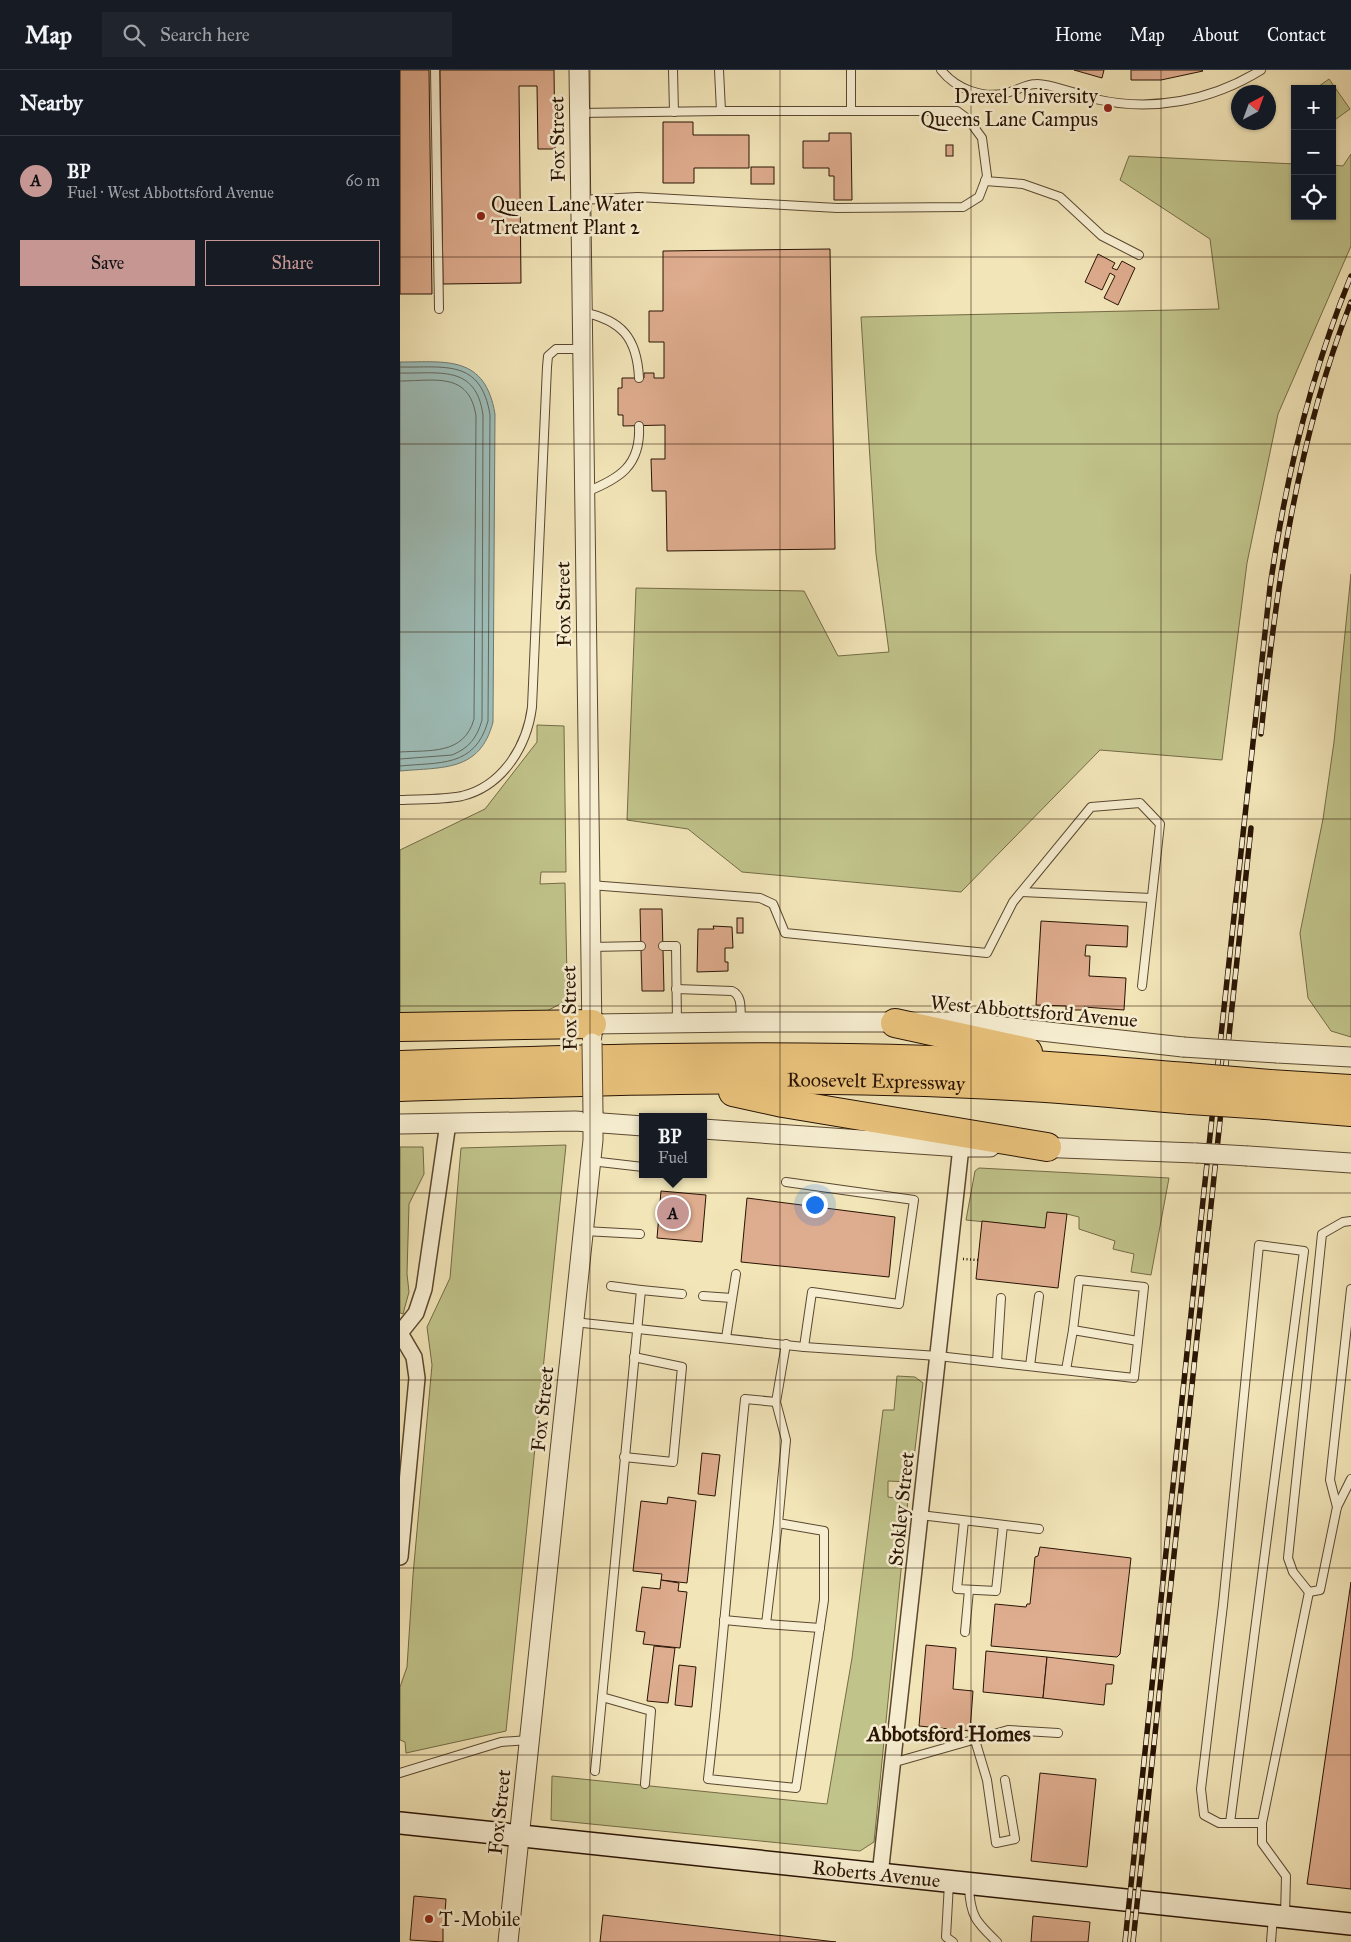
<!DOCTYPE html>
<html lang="en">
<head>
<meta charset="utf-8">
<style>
	:root { --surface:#171b24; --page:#20242c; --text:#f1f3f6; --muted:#9ea1a6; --line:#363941; --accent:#c59692 }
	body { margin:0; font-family:"IM FELL Great Primer",serif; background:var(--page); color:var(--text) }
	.controls { position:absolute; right:15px; top:15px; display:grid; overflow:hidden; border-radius:0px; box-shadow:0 1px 4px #0004 }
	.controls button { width:45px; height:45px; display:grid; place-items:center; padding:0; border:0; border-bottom:1px solid var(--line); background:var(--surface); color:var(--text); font:25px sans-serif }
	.compass { position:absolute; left:831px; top:15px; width:45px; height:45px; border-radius:50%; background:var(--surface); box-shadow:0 1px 4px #0004; rotate:41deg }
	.you { position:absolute; left:414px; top:1134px; width:18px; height:18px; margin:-12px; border:4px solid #fff; border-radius:50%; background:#1a73e8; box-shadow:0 0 0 8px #1a73e833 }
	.badge { display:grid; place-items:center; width:32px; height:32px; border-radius:50%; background:var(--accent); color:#111; font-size:16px; font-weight:700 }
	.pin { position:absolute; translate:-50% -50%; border:2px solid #fff; box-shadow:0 1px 5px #0006 }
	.popup { position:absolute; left:239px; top:1043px; width:68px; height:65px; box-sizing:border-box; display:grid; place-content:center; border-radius:0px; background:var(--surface); filter:drop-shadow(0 1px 4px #0005); font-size:16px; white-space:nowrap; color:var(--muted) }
	.popup b { font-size:19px; color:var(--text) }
	.popup::after { content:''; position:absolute; left:50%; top:100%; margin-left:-10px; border:10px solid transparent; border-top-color:var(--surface) }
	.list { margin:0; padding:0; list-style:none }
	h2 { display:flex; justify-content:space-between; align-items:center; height:65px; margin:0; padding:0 20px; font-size:21px }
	h2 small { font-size:16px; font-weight:400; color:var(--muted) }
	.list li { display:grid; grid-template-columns:32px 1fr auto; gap:15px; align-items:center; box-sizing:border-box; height:90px; padding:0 20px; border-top:1px solid var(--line) }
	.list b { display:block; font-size:19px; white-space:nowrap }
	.list p { margin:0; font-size:16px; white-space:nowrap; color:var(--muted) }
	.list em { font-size:16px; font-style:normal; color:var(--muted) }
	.actions { display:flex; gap:10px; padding:15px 20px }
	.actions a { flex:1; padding:11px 0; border:1px solid var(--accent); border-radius:0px; text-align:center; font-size:18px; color:var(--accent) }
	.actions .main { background:var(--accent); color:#111 }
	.icon { flex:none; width:28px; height:28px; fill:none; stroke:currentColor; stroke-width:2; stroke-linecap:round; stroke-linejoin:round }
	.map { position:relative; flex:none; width:951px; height:1872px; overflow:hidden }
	header { display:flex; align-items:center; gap:30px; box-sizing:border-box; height:70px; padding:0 25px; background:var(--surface); border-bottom:1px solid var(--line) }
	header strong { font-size:24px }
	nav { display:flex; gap:28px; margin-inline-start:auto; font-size:18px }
	.search { width:350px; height:45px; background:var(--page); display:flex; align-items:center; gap:12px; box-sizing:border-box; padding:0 18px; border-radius:0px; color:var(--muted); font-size:19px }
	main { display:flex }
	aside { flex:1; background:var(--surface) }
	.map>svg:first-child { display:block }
	.green { fill:#c0c38a; stroke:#746b46 }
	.water { fill:#9ebdb8; stroke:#6f7970 }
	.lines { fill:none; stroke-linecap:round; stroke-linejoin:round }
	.shore { stroke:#63685e; stroke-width:1 }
	.building { fill:#deac8e; stroke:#281303 }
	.service-casing { stroke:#5a4830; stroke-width:10 }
	.minor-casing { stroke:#5a4830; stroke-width:18 }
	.tertiary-casing { stroke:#5a4830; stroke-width:21 }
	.secondary-casing { stroke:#281303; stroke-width:24 }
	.motorway-casing { stroke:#281303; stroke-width:30 }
	.path { stroke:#281303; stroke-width:2.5; stroke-dasharray:1 2.5; stroke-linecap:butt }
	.service { stroke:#f7eed1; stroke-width:8 }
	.minor { stroke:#f7eed1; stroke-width:15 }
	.tertiary { stroke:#f7eed1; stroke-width:19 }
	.secondary { stroke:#f7eed1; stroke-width:21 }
	.motorway { stroke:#e9c27c; stroke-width:28 }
	.rail-casing { stroke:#281303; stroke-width:5.5 }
	.rail { stroke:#f7eed1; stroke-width:4; stroke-dasharray:11; stroke-linecap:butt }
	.tertiary-bridge-casing { stroke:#5a4830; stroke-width:21; stroke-linecap:butt }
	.motorway-bridge-casing { stroke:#281303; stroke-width:30; stroke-linecap:butt }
	.tertiary-bridge { stroke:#f7eed1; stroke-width:19 }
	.motorway-bridge { stroke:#e9c27c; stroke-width:28 }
	.grid { fill:none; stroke:#281303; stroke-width:1; stroke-opacity:0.55 }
	.poi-dot { fill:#8f2418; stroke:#f7eed1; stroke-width:2 }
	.labels { text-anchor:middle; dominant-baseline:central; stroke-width:5; stroke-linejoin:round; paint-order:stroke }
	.poi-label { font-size:20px; fill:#281303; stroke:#f7eed1; text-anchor:start }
	.street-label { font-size:20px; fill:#281303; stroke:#f7eed1 }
	.neighbourhood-label { font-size:21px; font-weight:bold; fill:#281303; stroke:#f7eed1 }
</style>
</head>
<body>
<header>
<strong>Map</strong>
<div class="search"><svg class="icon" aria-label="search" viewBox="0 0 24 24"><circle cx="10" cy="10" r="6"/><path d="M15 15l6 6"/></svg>Search here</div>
<nav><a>Home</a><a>Map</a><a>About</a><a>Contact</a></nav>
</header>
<main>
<aside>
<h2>Nearby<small></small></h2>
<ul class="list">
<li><span class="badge">A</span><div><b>BP</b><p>Fuel · West Abbottsford Avenue</p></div><em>60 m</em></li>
</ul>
<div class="actions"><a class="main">Save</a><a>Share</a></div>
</aside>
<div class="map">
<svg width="951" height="1872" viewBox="0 0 951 1872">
	<rect width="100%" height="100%" fill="#f2e5b8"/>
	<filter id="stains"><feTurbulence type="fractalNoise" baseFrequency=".004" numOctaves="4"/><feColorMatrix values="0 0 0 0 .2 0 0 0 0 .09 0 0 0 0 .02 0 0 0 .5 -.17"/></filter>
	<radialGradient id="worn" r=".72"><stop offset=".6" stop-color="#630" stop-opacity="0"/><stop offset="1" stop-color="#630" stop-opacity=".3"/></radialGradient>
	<g class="green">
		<path d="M929,9l21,30 -18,13v-33h-17z"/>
		<path d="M951,84v92l-73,168 -31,149 -25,197 -122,-10 -139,142 -219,-20 -54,-43 -61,-9 9,-232 168,3 34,65 51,-4 -13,-98 -15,-237 358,-8 -9,-70 -90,-59 9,-24 166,8v52h37v-51l11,1z"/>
		<path d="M951,504v463l-20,-6 -23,-33 -8,-65 23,-114 11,-77z"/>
		<path d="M137,655l27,1 2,146h-25l-1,12 25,-1 2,94 -3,25 -19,10 -145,6v-168l85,-41 52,-67z"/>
		<path d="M166,1075l-60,586 -100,22 -1,-11 -5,-2v-53l7,-20 6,-92 19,-210 -5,-38 23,-49 11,-130z"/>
		<path d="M0,1077h23l1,27 -15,30 -2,70 2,18 -6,22 -3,-1z"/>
		<path d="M579,1098l190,10 -18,97 -20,-3 3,-18 -21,-5 2,-8 -36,-12v-12l-12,-3 -22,14 -79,-8 9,-49z"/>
		<path d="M497,1306l18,1 8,6 -12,99 -23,-1v16l20,3 -34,342 -14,9 -309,-31 1,-44 275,28 25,-146 31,-248h11z"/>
	</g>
	<path class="water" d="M0,292c47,0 85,-7 95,52l-2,308c-13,50 -50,45 -93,49z"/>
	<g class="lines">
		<g class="shore">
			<path d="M0,297c44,1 81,-9 90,48l-2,306c-13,47 -49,41 -88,45"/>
			<path d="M0,303c39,1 76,-9 83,42l-1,305c-5,18 -13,28 -30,35l-52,4"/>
			<path d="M0,311c34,0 69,-10 76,35l-2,303c-10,36 -44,31 -74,33"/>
		</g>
	</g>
	<g class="building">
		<path d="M0,0h29l3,224h-32z"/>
		<path d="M40,0h114l1,79h-17l-1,-63h-18l2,197 -78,1z"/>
		<path d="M674,0h30l-2,8z"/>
		<path d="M731,0h71l1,1 -42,9h-30z"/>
		<path d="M263,52h30v13h56v33h-55v15h-31z"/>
		<path d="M429,63h22l1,67h-18v-24h-5v-8h-26v-27h26z"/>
		<rect x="546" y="75" width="7" height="11"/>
		<rect x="351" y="97" width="23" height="17"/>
		<path d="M430,179l5,300 -168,2 -1,-60h-14l-1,-32h14v-34l-42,1v-11h-5v-27h4v-10h22v-5h10v5h10v-36h-15v-31h14v-60z"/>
		<path d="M698,184l17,9 -3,5 5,2 5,-9 13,7 -17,37 -14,-7 11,-22 -5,-3 -8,17 -17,-8z"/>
		<path d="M240,839h22l2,82h-22z"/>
		<rect x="337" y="848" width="6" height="15"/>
		<path d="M641,851l87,5 -1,21 -41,-2 -1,11h5l-1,20 37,2 -2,32 -40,-3 -1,3h-17v-4l-30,-1z"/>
		<path d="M313,856l19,1 1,21h-8v14h3v9l-31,1 1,-43h16z"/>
		<path d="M261,1121l45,4 -4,47 -45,-4z"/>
		<path d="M347,1128l148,19 -6,60 -148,-15z"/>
		<path d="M647,1142l20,2 -9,74 -82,-9 6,-58 63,7z"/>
		<path d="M302,1383l18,2 -5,41 -17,-2z"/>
		<path d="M268,1427l28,4 -9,82 -26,-3 1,-6 -29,-3 8,-70 26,3z"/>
		<path d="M640,1477l91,11 -11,96 -3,3 -126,-11 4,-42 31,3 1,-3h3l5,-47 3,-1z"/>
		<path d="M261,1510l18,3 -1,8 9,1 -7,56 -37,-4 2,-12 -9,-1 6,-44 18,2z"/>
		<path d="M951,1512v307l-44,-5z"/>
		<path d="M526,1575l30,3 -3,41 20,2 -3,40 -51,-5z"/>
		<path d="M254,1576l21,2 -7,55 -21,-2z"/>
		<path d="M586,1581l61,6 -4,41 -60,-6z"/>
		<path d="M647,1587l67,8 -2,19h-6l-2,21 -61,-7z"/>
		<path d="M279,1595l17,2 -4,40 -17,-2z"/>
		<path d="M640,1703l56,6 -9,88 -56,-6z"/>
		<path d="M14,1826l32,3 -1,14 1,1 -1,10 -2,1v17l-33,-2z"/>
		<path d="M203,1845l233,27h-236z"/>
		<path d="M633,1846l57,6 -2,20h-57z"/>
	</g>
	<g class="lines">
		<g class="service-casing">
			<g id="service">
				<path d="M35,0l4,239"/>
				<path d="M273,0l1,42"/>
				<path d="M451,0v40"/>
				<path d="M541,0c15,19 42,29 65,23 10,-2 20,-9 30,-9 12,-1 45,11 59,15 57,13 116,2 166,-29"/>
				<path d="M179,43l142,-2 -2,-41"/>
				<path d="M585,111l38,3 37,13 42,39 37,19"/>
				<path d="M181,130l57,-3 199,11 126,-1 16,-10 8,-21 -5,-38 -14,-19 -11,-8h-236"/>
				<path d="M182,242c40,8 55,26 57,66"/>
				<path d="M186,422c33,-13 55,-26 53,-66"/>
				<path d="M0,730c20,-1 42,0 62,-4 41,-10 65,-50 70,-89l15,-340 1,-11 8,-7h26"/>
				<path d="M190,815l170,13 13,6 12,29 202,20 26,-51 78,-95 49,-4 20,21 -18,162"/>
				<path d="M622,822l129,6"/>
				<path d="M263,876h13l1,76"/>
				<path d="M191,877l50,-1"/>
				<path d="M276,919l56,2c11,5 8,19 9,30"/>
				<path d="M191,1091l52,6"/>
				<path d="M386,1112l128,18 -15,104 -87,-12 -8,55"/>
				<path d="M184,1161l56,3"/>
				<path d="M211,1216l30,4"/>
				<path d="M303,1226l29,2"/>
				<path d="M174,1252l230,25 134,9 196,22 10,-91 -65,-7 -6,50"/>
				<path d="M326,1268l10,-64"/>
				<path d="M597,1292l4,-64"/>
				<path d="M630,1296l9,-70"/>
				<path d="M666,1300l7,-40 65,11"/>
				<path d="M376,1332l10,38 -8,83 46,8v69l-28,188 -88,-9c15,-126 24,-254 37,-380l31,3 10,-58"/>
				<path d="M224,1387l49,5 9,-95 -48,-10"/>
				<path d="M937,1437l-7,-27 21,-191"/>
				<path d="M520,1445l119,14"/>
				<path d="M564,1451l-7,68 39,2 7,-66"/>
				<path d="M909,1522l-16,-20 -5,-14 34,-324 21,-12 8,-1"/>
				<path d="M909,1522l11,-2 17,-83 14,-28"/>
				<path d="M324,1550l42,4 12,-101"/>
				<path d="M366,1554l54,4"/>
				<path d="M565,1562l4,-42"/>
				<path d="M202,1627l49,14 -6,73"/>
				<path d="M575,1670l12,40 9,63 19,-4 -10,-59"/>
				<path d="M492,1693l116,-33 50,3"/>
				<path d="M195,1701l46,-481 41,4"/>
				<path d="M0,1703l101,-31 28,-2"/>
				<path d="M830,1753l74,-572 -45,-6 -36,360 -22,184 3,26 15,8h43"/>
				<path d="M549,1813l-3,54 7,5"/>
				<path d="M569,1816c1,30 7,36 28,56"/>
				<path d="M885,1846l1,-40 -24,-33v-20l47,-231"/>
				<path d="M871,1872l2,-26"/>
			</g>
		</g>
		<g class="minor-casing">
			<g id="minor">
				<path d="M0,1263l14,24 3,21 -17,179"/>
				<path d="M0,1263l16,-20 8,-24 24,-166"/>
				<path d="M480,1805l81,-728"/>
			</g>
		</g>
		<g class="tertiary-casing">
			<g id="tertiary">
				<path d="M179,0l13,966"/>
				<path d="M192,954l149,-2h219l223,25"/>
				<path d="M877,983l74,4"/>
				<path d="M0,1054l175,-3 68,5"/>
				<path d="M303,1059l258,18h29"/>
				<path d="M635,1077l161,6"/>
				<path d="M848,1086l103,7"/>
				<path d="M108,1872l85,-802v-27"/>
			</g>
		</g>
		<g class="secondary-casing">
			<g id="secondary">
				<path id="s1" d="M0,1753l951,101"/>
			</g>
		</g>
		<g class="motorway-casing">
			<g id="motorway">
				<path d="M495,953l133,29"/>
				<path d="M0,957l192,-3"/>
				<path d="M0,995c177,-6 354,-11 531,-5 85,2 171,10 256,17"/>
				<path d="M870,1014l81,5"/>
				<path id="s2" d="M0,1017c204,-6 409,-13 612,-1 60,3 119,9 178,14"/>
				<path d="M333,1022l50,11 264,44"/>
				<path d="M866,1035l85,7"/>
			</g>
		</g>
		<path class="path" d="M563,1189l15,1"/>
		<use href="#service" class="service"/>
		<use href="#minor" class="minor"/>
		<use href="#tertiary" class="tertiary"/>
		<use href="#secondary" class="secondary"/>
		<use href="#motorway" class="motorway"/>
		<g class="rail-casing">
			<g id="rail">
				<path d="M861,664c15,-147 36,-294 90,-432"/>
				<path d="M725,1872l79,-751 66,-604c15,-106 40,-211 81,-311"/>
				<path d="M733,1872l118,-1114"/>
			</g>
		</g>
		<use href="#rail" class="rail"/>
		<g class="tertiary-bridge-casing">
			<g id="tertiary-bridge">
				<path d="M192,973l1,70"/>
				<path d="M783,977l94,6"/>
				<path d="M796,1083l52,3"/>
			</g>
		</g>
		<g class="motorway-bridge-casing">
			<g id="motorway-bridge">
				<path d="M787,1007l83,7"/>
				<path d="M790,1030l76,5"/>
			</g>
		</g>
		<use href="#tertiary-bridge" class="tertiary-bridge"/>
		<use href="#motorway-bridge" class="motorway-bridge"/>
	</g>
	<path class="grid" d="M190,0v1872M380,0v1872M571,0v1872M761,0v1872M0,187h951M0,374h951M0,562h951M0,749h951M0,936h951M0,1123h951M0,1310h951M0,1498h951M0,1685h951"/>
	<g class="poi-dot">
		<circle cx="708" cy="38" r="5"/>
		<circle cx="81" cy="146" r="5"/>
		<circle cx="29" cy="1849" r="5"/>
	</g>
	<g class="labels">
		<g class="poi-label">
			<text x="698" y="26" text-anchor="end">Drexel University<tspan x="698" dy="23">Queens Lane Campus</tspan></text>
			<text x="91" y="134">Queen Lane Water<tspan x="91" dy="23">Treatment Plant 2</tspan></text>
			<text x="39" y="1849">T-Mobile</text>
		</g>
		<g class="street-label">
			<text transform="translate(157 69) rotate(-91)">Fox Street</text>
			<text transform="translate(163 534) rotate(-91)">Fox Street</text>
			<text transform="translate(169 938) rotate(-91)">Fox Street</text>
			<text transform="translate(634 941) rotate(5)">West Abbottsford Avenue</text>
			<text stroke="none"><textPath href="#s2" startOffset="476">Roosevelt Expressway</textPath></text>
			<text transform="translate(142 1339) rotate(-84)">Fox Street</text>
			<text transform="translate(501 1439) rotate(-84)">Stokley Street</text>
			<text transform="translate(99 1742) rotate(-84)">Fox Street</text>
			<text stroke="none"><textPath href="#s1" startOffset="479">Roberts Avenue</textPath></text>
		</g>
		<g class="neighbourhood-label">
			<text x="549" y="1664">Abbotsford Homes</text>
		</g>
	</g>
	<rect width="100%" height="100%" filter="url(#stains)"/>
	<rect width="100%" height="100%" fill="url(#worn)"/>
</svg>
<div class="controls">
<button>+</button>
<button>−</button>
<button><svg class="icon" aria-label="locate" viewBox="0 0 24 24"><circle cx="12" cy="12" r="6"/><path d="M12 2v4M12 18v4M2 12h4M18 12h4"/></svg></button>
</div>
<svg class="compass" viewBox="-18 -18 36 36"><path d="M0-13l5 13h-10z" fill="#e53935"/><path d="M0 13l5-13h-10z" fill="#9ea1a6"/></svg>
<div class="you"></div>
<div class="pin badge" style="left:273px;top:1143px">A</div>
<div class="popup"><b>BP</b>Fuel</div>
</div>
</main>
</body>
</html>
